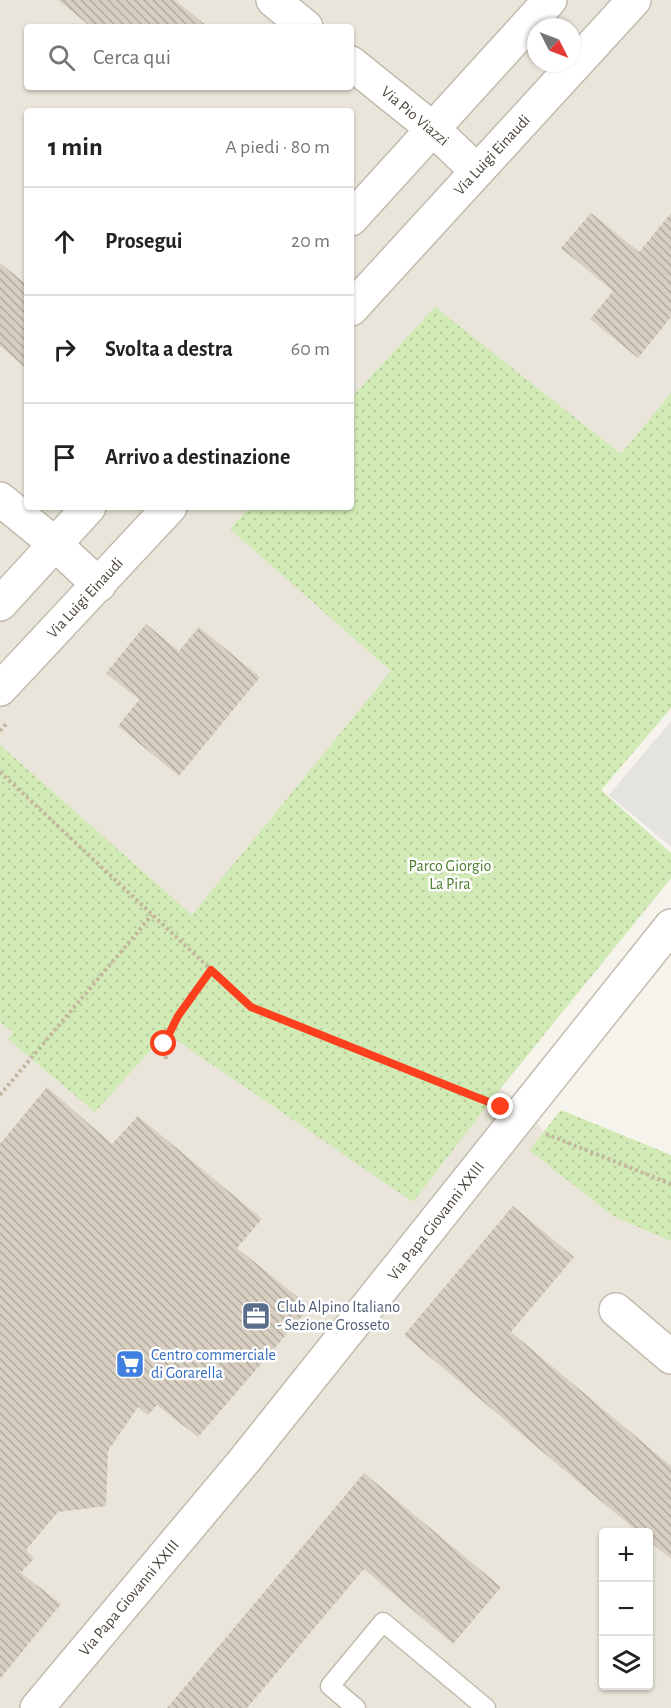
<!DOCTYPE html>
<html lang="it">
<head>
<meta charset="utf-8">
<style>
	:root { --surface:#fff; --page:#f2f2f2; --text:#222; --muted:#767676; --line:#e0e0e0 }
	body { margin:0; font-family:"Alegreya Sans",sans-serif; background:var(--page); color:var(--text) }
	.controls { position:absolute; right:18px; bottom:18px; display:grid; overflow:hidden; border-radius:6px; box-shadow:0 2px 4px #0004 }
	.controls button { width:54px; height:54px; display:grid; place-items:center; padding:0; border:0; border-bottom:2px solid var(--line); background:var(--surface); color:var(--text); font:30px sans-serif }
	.compass { position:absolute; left:527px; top:18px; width:54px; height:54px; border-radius:50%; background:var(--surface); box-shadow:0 2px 4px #0004; rotate:132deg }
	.stop { position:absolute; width:18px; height:18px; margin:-14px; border:4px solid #fc3f1d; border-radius:50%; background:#fff }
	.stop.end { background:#fc3f1d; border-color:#fff; box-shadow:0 2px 6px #0008 }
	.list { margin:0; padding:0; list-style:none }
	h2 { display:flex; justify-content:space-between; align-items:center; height:78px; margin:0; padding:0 24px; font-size:26px }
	h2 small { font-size:20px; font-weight:400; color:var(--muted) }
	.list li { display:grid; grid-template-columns:39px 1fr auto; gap:18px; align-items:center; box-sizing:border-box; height:108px; padding:0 24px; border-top:2px solid var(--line) }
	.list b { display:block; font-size:22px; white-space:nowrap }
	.list em { font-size:20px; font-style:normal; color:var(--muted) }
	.icon { flex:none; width:33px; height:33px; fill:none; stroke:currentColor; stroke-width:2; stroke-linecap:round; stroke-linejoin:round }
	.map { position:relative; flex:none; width:671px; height:1708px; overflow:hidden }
	.search { position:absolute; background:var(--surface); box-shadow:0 2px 4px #0004; left:24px; top:24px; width:330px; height:66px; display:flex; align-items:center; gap:15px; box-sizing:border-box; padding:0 21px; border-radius:6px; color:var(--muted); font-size:22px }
	.panel { position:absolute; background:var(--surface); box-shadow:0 2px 4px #0004; left:24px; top:108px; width:330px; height:402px; border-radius:6px }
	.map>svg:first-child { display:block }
	.residential { fill:#eae5da; fill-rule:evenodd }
	.green { fill:url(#green-dots) }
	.parking { fill:#e5e3e0 }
	.building { fill:url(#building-back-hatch) }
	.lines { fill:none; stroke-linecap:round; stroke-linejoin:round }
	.lane-casing { stroke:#c2bbae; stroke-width:21 }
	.street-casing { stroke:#c2bbae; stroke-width:36 }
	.path { stroke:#c4b79f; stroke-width:4; stroke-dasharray:3 3; stroke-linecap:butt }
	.lane { stroke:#fff; stroke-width:18 }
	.street { stroke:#fff; stroke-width:33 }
	.route { stroke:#fc3f1d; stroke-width:8 }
	.labels { text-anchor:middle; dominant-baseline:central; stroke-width:5; stroke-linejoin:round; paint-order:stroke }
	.street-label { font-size:16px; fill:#4b4439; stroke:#fff }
	.park-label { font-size:16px; fill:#4a7f2a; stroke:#fff }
	.service-label { font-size:16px; fill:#4e5e75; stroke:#fff; text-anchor:start }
	.shop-label { font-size:16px; fill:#366cbe; stroke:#fff; text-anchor:start }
</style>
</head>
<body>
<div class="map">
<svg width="671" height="1708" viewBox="0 0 671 1708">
	<defs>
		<pattern id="green-dots" width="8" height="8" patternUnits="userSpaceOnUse" patternTransform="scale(1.5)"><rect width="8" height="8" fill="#d2eab5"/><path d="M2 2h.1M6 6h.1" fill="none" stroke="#b6ca9c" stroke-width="1.8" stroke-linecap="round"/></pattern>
		<pattern id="building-back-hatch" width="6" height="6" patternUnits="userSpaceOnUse" patternTransform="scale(1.5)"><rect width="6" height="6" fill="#d8cfc1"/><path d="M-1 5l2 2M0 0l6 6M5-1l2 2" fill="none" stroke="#b1aa9e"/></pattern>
	</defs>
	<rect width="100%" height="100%" fill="#f6f3ec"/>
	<path class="residential" d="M0,0h671v708l-70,82 70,63v25l-171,211 28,20 20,29 123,64v506h-671zM27,27h324v60h-324zM536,27h36v36h-36zM27,111h324v396h-324zM604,1532h44v154h-44z"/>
	<g class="green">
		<path d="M435,307l186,147 50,-61v315l-70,82 70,63v25l-171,211 -87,113 -247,-169 -71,79 -87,-73 5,-7 -13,-10v-277l192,170 199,-244 -161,-142 20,-22h101v-109z"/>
		<path d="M561,1110l110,45v86l-58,-25 -84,-66z"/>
	</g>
	<path class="parking" d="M671,721v126l-62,-52z"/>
	<g class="building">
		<path d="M58,0h117l33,27h-117z"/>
		<path d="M591,213l48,39 32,-39v104l-33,41 -48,-39 23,-28 -52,-43z"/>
		<path d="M0,263l27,22v84l-27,-23z"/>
		<path d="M146,624l33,27 20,-24 61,50 -81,99 -61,-50 21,-26 -33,-27z"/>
		<path d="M47,1087l65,57 26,-28 124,103 -25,29 73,59 -112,130 -41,-32 -9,10 -10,-8 -30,44 -2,55 -48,6 -32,38 8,8 -13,15 40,31 -61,75v-535z"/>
		<path d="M513,1206l61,51 -63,75 160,134v93l-23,-19v-7h-9l-235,-198z"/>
		<path d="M364,1473l137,114 -48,57 -89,-75 -117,139h-80z"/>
	</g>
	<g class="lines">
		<g class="lane-casing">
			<path id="lane" d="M356,1708l-26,-22 53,-64 103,86"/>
		</g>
		<g class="street-casing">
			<g id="street">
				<path d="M273,0l33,27"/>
				<path d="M351,63l82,66 44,42"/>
				<path d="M351,219l199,-219"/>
				<path d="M351,309l283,-309"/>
				<path d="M0,499l55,45 44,41"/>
				<path d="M0,604l89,-97"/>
				<path d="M0,689l170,-182"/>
				<path d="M616,1310l55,47"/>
				<path d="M37,1708l207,-247 427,-535"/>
			</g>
		</g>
		<g class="path">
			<path d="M0,731l8,-9"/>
			<path d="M0,772l251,235 236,94"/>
			<path d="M166,1059l-2,-15 15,-28 32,-46"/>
			<path d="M0,1095l152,-180"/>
			<path d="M546,1134l125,50"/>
		</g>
		<use href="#lane" class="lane"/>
		<use href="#street" class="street"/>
	</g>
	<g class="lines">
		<path class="route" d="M164,1044l14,-28 33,-46 40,37 250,100"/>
	</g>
	<defs>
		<g id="office-square" transform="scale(1.5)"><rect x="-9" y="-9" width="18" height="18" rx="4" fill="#5c6f8a" stroke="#fff"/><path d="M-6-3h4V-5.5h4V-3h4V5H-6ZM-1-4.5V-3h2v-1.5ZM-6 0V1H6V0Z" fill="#fff"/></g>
		<g id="supermarket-square" transform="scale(1.5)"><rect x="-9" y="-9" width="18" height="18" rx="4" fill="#3f7fe0" stroke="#fff"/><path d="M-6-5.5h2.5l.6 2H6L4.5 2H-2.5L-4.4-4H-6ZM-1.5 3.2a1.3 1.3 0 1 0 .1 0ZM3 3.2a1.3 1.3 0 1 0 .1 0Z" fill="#fff"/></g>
	</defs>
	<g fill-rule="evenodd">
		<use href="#office-square" x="256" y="1316"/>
		<use href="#supermarket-square" x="130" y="1364"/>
	</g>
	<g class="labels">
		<g class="street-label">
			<text transform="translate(415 116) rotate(40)">Via Pio Viazzi</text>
			<text transform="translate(492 155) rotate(-47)">Via Luigi Einaudi</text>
			<text transform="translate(85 598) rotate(-47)">Via Luigi Einaudi</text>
			<text transform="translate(436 1221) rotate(-52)">Via Papa Giovanni XXIII</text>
			<text transform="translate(129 1598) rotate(-50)">Via Papa Giovanni XXIII</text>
		</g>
		<g class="park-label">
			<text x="450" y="866">Parco Giorgio<tspan x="450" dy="18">La Pira</tspan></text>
		</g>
		<g class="service-label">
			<text x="277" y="1307">Club Alpino Italiano<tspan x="277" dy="18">- Sezione Grosseto</tspan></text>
		</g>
		<g class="shop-label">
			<text x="151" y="1355">Centro commerciale<tspan x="151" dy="18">di Gorarella</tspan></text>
		</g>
	</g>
</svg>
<div class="controls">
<button>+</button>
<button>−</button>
<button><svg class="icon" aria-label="layers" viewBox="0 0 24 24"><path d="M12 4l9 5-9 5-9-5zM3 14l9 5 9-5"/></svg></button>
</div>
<svg class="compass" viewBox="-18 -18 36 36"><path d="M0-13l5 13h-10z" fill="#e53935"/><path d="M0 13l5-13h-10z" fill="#767676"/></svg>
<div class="stop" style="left:164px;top:1044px"></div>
<div class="stop end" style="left:501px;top:1107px"></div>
<div class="search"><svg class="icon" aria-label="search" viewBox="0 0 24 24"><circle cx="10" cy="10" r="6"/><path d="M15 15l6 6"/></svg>Cerca qui</div>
<section class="panel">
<h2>1 min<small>A piedi · 80 m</small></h2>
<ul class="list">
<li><svg class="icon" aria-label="ahead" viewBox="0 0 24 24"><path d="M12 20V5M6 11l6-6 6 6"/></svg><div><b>Prosegui</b></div><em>20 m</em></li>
<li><svg class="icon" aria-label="right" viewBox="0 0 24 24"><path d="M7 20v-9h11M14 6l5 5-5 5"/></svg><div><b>Svolta a destra</b></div><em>60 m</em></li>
<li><svg class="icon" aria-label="arrive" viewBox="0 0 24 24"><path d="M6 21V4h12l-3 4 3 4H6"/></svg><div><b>Arrivo a destinazione</b></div></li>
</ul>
</section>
</div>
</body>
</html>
